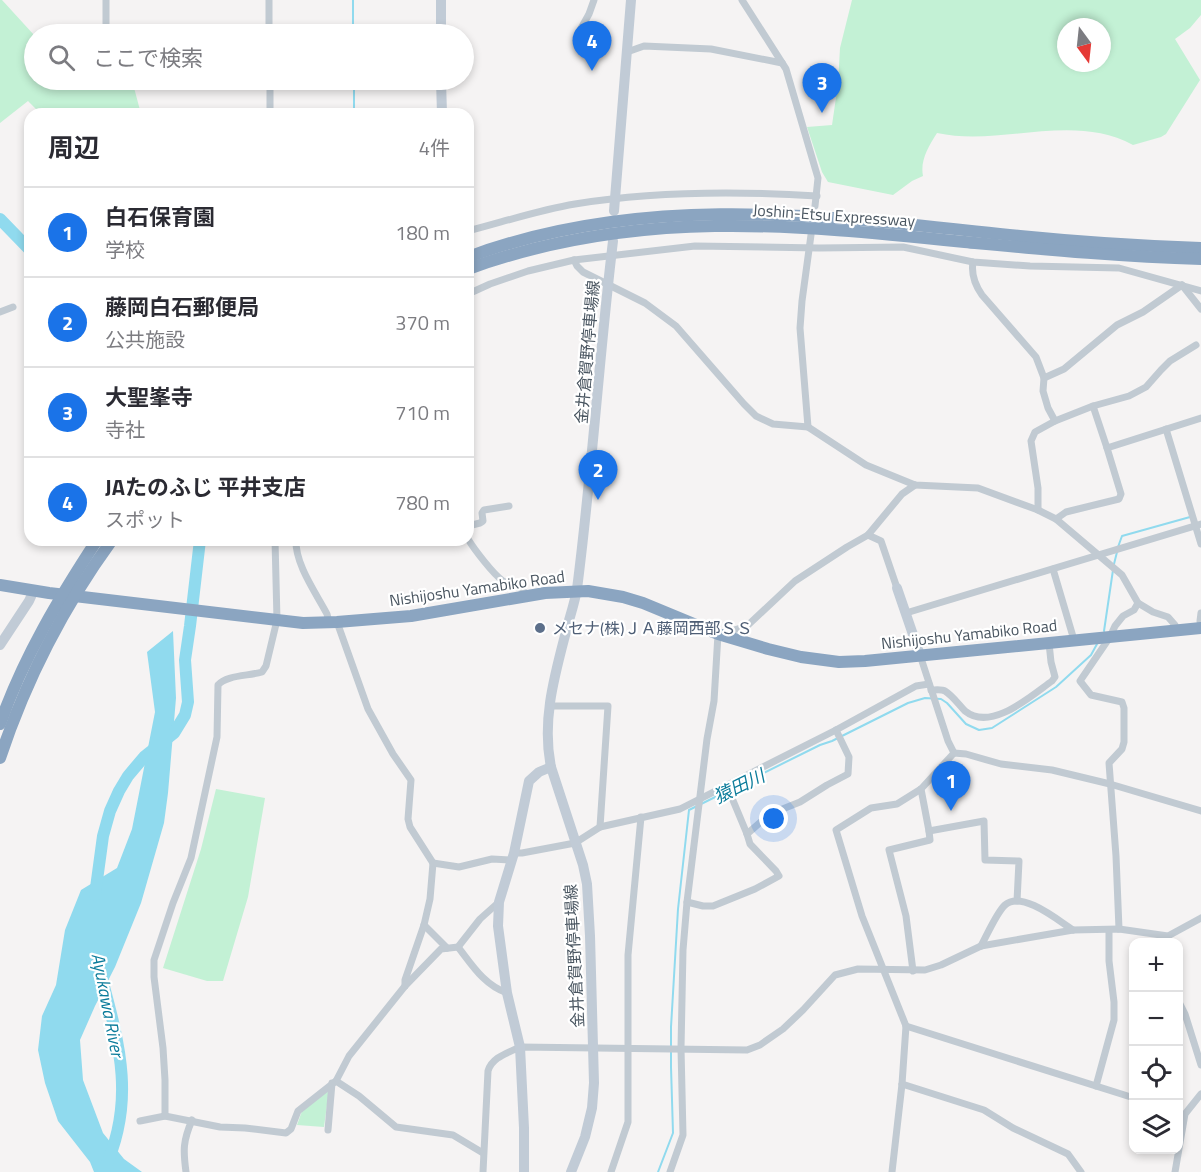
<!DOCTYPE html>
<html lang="ja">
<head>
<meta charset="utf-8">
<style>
	:root { --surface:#fff; --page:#f2f2f3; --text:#2b2b33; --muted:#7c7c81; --line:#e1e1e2; --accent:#1a73e8 }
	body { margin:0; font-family:"Titillium Web","Noto Sans JP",sans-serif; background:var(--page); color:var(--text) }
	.controls { position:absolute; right:18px; bottom:18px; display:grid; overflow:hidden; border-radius:12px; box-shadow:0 3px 9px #0003 }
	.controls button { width:54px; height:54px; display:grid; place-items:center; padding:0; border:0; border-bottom:2px solid var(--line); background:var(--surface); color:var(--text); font:30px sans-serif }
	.compass { position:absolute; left:1057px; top:18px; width:54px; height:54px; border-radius:50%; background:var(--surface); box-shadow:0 3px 9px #0003; rotate:165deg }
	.you { position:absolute; left:774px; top:819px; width:21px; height:21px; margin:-15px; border:4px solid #fff; border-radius:50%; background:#1a73e8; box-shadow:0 0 0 9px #1a73e833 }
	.badge { display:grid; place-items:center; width:39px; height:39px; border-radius:50%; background:var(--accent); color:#fff; font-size:20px; font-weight:700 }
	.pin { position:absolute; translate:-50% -50px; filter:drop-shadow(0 2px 3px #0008) }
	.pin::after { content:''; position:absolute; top:32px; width:21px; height:18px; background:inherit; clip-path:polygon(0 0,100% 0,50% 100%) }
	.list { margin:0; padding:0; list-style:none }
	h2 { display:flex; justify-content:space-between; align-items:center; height:78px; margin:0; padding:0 24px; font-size:26px }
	h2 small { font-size:20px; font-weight:400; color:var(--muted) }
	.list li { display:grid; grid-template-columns:39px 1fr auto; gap:18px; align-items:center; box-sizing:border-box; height:90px; padding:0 24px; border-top:2px solid var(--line) }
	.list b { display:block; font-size:22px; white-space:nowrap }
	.list p { margin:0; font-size:20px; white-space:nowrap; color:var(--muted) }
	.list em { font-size:20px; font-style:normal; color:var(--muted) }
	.icon { flex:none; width:33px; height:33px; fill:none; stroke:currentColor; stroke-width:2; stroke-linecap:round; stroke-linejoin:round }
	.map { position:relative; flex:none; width:1201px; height:1172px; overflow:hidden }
	.search { position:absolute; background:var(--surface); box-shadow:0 3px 9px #0003; left:24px; top:24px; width:450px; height:66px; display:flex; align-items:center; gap:15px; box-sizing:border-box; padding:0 21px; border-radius:33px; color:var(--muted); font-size:22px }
	.panel { position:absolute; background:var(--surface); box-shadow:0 3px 9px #0003; left:24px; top:108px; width:450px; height:438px; border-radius:18px }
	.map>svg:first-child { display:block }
	.green { fill:#c3f1d5; fill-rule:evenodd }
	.water { fill:#90daee }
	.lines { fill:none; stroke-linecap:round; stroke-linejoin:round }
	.stream { stroke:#90daee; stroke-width:2 }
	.river { stroke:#90daee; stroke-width:12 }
	.street { stroke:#c1cad2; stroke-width:7 }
	.secondary { stroke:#c1cbd6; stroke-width:10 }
	.highway { stroke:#8ba5c1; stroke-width:12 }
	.service-dot { fill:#5c6f8a; stroke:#fff; stroke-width:2 }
	.labels { text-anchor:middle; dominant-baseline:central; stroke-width:4.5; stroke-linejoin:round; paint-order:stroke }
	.street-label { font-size:16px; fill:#4a5661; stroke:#fff }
	.service-label { font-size:16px; fill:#4e5e75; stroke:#fff; text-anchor:start }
	.water-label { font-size:18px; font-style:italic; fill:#0c7c9b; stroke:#fff }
</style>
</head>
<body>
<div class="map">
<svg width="1201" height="1172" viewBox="0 0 1201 1172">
	<rect width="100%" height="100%" fill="#f5f3f3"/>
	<g class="green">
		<path d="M0,0h2l32,35v45h98l9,34h-97l-4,-1 -12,-12 -28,22z"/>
		<path d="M852,0h349v15l-11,13 -15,11 25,41 -34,54 -5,3 -28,8c-61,-33 -132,2 -196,-12 -9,14 -17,28 -14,43l-11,5 -19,14 -65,-13 -6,-10 -15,-45 25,-2 6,-41 2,-36zM1066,27h36v36h-36z"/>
		<path d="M216,789l49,9 -17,99 -25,84h-16l-44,-13 38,-119z"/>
		<path d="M329,1090l-5,37 -27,-2 5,-14z"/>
	</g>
	<path class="water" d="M173,631l3,67 -8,95 -4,30 -23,80 -26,64 -20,39 -15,34 3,40 20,53 21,26 18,13h-48l-4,-10 -32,-41 -13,-38 -7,-33 4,-34 14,-31 9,-55 16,-40 36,-22 15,-39 23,-117 -8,-60z"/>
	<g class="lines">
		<g class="stream">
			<path d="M353,0v34"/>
			<path d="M354,80v34"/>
			<path d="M1118,547l4,-11 68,-19"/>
			<path d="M1114,564l3,-12"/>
			<path d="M1104,631l9,-61"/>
			<path d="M658,1172l15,-39 -2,-66v-40l7,-118 11,-99 131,-65 12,-4 76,-38 17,-5 16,1 6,4 19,21 13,6 13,-2 64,-41 35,-32 6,-11"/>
		</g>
		<g class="river">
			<path d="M0,219l30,31"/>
			<path d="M95,895l8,-59 7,-25 9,-20 9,-15 16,-19 30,-24 11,-18 3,-13 -3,-42 5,-34 10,-86"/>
			<path d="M100,972c19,70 37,130 3,200"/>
		</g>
		<g class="street">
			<path d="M106,0v34"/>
			<path d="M269,0v34"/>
			<path d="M742,0l44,69 32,109 -3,28"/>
			<path d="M579,32l10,-18 5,-14"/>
			<path d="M627,52l17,-6 67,3 71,14"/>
			<path d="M270,80v34"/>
			<path d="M468,231c35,-9 71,-21 107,-27 80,-13 161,-13 242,-8"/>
			<path d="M574,260l3,6 6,6 62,31 31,23 68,78 12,12 17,8 35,3 58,38 49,20 63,3 60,22 18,9 66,56 16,28 15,9 15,5 7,8 2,5"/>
			<path d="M973,262c-2,12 2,23 9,33l54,62 8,21 -1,13 5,17 7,13 -20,11 -4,9 7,47v22"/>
			<path d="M1182,285l19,24"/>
			<path d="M468,294l22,-10 38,-13 46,-11 121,-14 124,2 84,-1 70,15 57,4 89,2 82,23"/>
			<path d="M0,312l13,-5"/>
			<path d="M1044,378l20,-9 53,-44 26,-13 39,-27"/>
			<path d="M1093,406l14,42"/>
			<path d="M1055,421l38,-15 36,-10 17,-9 15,-17 9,-9 26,-16"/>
			<path d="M808,427l-8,-99 2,-27 9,-66"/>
			<path d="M1166,429l35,115"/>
			<path d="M1056,519l10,-7 53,-13 2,-5 -14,-46 94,-30"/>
			<path d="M468,526l12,-3 3,-2 -1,-8 2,-3 25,-4"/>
			<path d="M868,535l13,6 16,47"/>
			<path d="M468,539c6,10 25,35 35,42 11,7 16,2 24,15"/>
			<path d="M296,540c-1,24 20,53 31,74l2,8"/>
			<path d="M1053,569l21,71"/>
			<path d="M906,613l295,-89"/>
			<path d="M1201,613l-1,8 1,8"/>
			<path d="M337,622l31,87 25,45 18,26 -3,39 2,8 23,36 -3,36 -6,26 -19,55v6"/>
			<path d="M726,636l5,-5 16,-5 48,-45 52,-34 21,-12 34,-41 13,-9"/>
			<path d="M920,655l28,86 6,12"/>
			<path d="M931,690c4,0 11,-1 14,1 8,5 14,14 20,20 26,21 66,-15 87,-30l3,-4 -4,-15 -2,-19"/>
			<path d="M549,706h59l-8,121"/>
			<path d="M954,753l12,1 35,10 51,6 58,14 91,27"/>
			<path d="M921,789l8,42 55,-10 1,39 34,1 -2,40"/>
			<path d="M747,834l23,-20 30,-12 27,-17 21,-11 1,-17 -13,-27"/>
			<path d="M514,853h8l53,-10 25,-16 80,-18 156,-79 80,-44 13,-2"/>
			<path d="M433,863l26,4 33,-8 20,1"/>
			<path d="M687,902l16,4h10l42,-17 24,-13 -3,-5 -26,-27 -3,-10 -20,-48"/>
			<path d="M424,925l23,23"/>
			<path d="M1119,929l-3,-73 -7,-93 13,-14 2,-7v-34l-2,-6 -31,-7 -11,-14 30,-44 5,-11 8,-10 11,-6 4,-7"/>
			<path d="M981,946c6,-11 16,-34 24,-41 17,-15 54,16 68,25"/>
			<path d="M458,947c14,18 26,38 49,46"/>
			<path d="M913,971l-7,-55 -17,-66 41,-10 -1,-9"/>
			<path d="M1178,1000l7,14 16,51"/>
			<path d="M906,1026l228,72"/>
			<path d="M336,1081l23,15 37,31 57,8 30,18"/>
			<path d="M902,1084l82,26 29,18 55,26 13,18"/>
			<path d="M1096,1086l18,-66v-18l-5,-41v-31"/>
			<path d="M165,1116v-36l-2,-32 -9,-71v-17l19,-57 18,-45 26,-121 1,-52c8,-10 31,-9 44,-13l4,-6 11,-46 -2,-80"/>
			<path d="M140,1121l25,-5 55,11 25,1 41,5 5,-4 7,-18 38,-30 13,-25 56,-70 36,-37 17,-2 22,-28 19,-17"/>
			<path d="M328,1130l4,-47"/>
			<path d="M186,1172c-3,-22 -3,-31 6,-52"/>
			<path d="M483,1172l5,-101c4,-14 20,-18 32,-24l227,3 13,-5 23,-16 20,-19 32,-35 23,-6 67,1 16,-5 40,-19 92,-16 46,-1 49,7 33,-18"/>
			<path d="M611,1172l17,-50v-167l13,-138"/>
			<path d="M670,1172l13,-37 -2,-87 2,-98 4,-48 20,-163 7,-38 4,-67"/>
			<path d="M892,1172l10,-88 4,-58 -44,-110 -26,-86 35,-22 26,-4 24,-15 33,-36"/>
			<path d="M1175,1172l10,-58 16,-20"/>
		</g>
		<g class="secondary">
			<path d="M441,0v34"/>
			<path d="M441,80l1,34"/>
			<path d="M614,211l17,-211"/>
			<path d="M897,588l23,67"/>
			<path d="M0,645l29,-44 5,-11"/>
			<path d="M524,1172v-44l-4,-81 -13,-54 -9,-67 1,-24 15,-49 15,-72 10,-9 12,-5"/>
			<path d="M571,1172l14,-35 7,-29 2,-25 -4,-147 -3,-52 -4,-19 -32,-98c-10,-49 5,-96 17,-143 3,-11 7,-23 9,-35 15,-116 22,-232 36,-348"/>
		</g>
		<g class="highway">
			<path d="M468,257c180,-67 366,-40 552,-21 60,6 121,10 181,12"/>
			<path d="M468,269c171,-62 331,-44 507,-26 75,7 150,14 226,16"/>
			<path d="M0,585l49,8 254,30 34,-1 74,-6 134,-23 43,-2 35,6 20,6 75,31 50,15 33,8 38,5 26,-1 336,-33"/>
			<path d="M0,724c23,-66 59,-126 97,-184"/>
			<path d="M0,758c26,-78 64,-152 112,-218"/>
		</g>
	</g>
	<circle class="service-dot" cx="540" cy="628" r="6"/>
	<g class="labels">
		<g class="street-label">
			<text transform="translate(834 215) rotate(4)">Joshin-Etsu Expressway</text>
			<text transform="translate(587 352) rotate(-85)">金井倉賀野停車場線</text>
			<text transform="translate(477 588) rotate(-8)">Nishijoshu Yamabiko Road</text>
			<text transform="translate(969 634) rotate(-6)">Nishijoshu Yamabiko Road</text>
			<text transform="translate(574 956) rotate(-93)">金井倉賀野停車場線</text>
		</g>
		<g class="service-label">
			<text x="552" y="628">メセナ(株)ＪＡ藤岡西部ＳＳ</text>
		</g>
		<g class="water-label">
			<text transform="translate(739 786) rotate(-26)">猿田川</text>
			<text transform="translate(108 1005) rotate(79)">Ayukawa River</text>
		</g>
	</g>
</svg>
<div class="controls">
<button>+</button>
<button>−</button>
<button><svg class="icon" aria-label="locate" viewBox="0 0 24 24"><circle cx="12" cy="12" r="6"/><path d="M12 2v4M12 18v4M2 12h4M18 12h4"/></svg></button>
<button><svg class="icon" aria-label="layers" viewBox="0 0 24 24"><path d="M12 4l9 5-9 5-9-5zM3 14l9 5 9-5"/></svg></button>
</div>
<svg class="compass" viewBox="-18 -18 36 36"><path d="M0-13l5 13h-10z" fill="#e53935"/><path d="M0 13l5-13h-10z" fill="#7c7c81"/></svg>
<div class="you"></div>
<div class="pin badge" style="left:951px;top:811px">1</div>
<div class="pin badge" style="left:598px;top:500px">2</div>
<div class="pin badge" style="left:822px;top:113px">3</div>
<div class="pin badge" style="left:592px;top:71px">4</div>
<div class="search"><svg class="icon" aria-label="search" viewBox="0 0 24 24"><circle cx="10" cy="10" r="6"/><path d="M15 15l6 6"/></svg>ここで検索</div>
<section class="panel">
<h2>周辺<small>4件</small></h2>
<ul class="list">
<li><span class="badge">1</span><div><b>白石保育園</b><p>学校</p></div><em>180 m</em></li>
<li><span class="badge">2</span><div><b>藤岡白石郵便局</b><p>公共施設</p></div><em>370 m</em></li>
<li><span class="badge">3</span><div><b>大聖峯寺</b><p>寺社</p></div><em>710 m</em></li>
<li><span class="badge">4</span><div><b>JAたのふじ 平井支店</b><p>スポット</p></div><em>780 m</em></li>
</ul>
</section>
</div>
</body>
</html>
